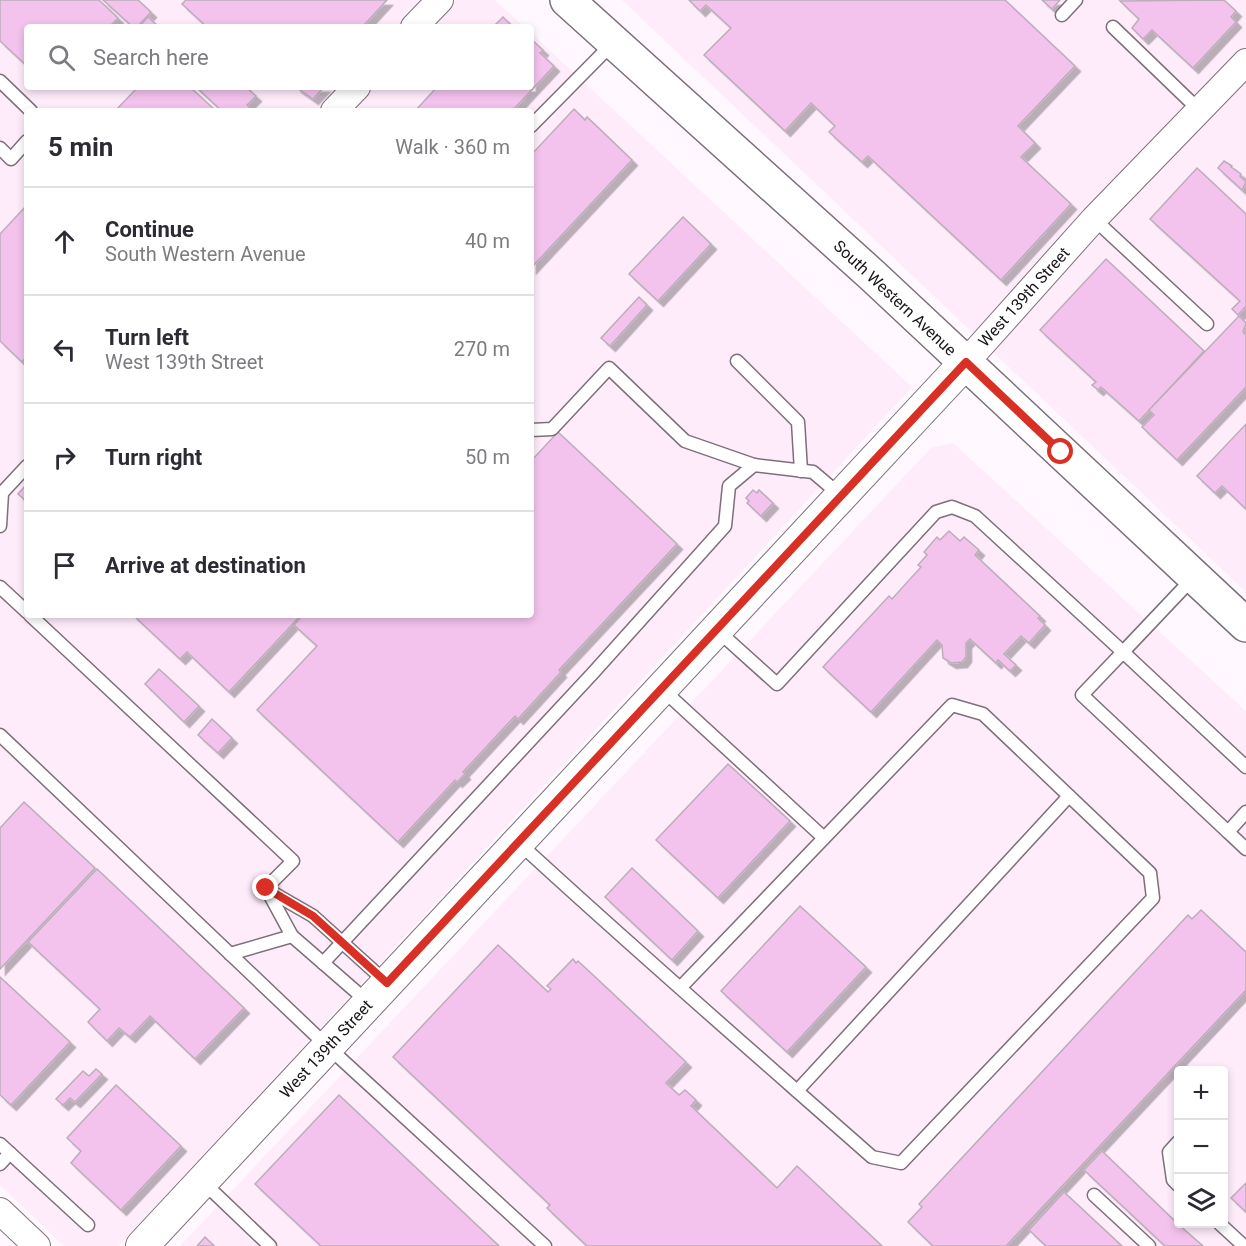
<!DOCTYPE html>
<html lang="en">
<head>
<meta charset="utf-8">
<style>
	:root { --surface:#fff; --page:#f2f2f3; --text:#2b2b33; --muted:#7c7c81; --line:#e1e1e2 }
	body { margin:0; font-family:Roboto,sans-serif; background:var(--page); color:var(--text) }
	.controls { position:absolute; right:18px; bottom:18px; display:grid; overflow:hidden; border-radius:6px; box-shadow:0 3px 9px #0003 }
	.controls button { width:54px; height:54px; display:grid; place-items:center; padding:0; border:0; border-bottom:2px solid var(--line); background:var(--surface); color:var(--text); font:30px sans-serif }
	.stop { position:absolute; width:18px; height:18px; margin:-14px; border:4px solid #d93025; border-radius:50%; background:#fff }
	.stop.end { background:#d93025; border-color:#fff; box-shadow:0 2px 6px #0008 }
	.list { margin:0; padding:0; list-style:none }
	h2 { display:flex; justify-content:space-between; align-items:center; height:78px; margin:0; padding:0 24px; font-size:26px }
	h2 small { font-size:20px; font-weight:400; color:var(--muted) }
	.list li { display:grid; grid-template-columns:39px 1fr auto; gap:18px; align-items:center; box-sizing:border-box; height:108px; padding:0 24px; border-top:2px solid var(--line) }
	.list b { display:block; font-size:22px; white-space:nowrap }
	.list p { margin:0; font-size:20px; white-space:nowrap; color:var(--muted) }
	.list em { font-size:20px; font-style:normal; color:var(--muted) }
	.icon { flex:none; width:33px; height:33px; fill:none; stroke:currentColor; stroke-width:2; stroke-linecap:round; stroke-linejoin:round }
	.map { position:relative; flex:none; width:1246px; height:1246px; overflow:hidden }
	.search { position:absolute; background:var(--surface); box-shadow:0 3px 9px #0003; left:24px; top:24px; width:510px; height:66px; display:flex; align-items:center; gap:15px; box-sizing:border-box; padding:0 21px; border-radius:6px; color:var(--muted); font-size:22px }
	.panel { position:absolute; background:var(--surface); box-shadow:0 3px 9px #0003; left:24px; top:108px; width:510px; height:510px; border-radius:6px }
	.map>svg:first-child { display:block }
	.built { fill:#feecfb; fill-rule:evenodd }
	.building { fill:#f3c3ed; stroke:#bdadbb; stroke-width:1.5; filter:url(#shadow) }
	.lines { fill:none; stroke-linecap:round; stroke-linejoin:round }
	.service-casing { stroke:#7e6f7b; stroke-width:15 }
	.minor-casing { stroke:#7e6f7b; stroke-width:28 }
	.tertiary-casing { stroke:#7e6f7b; stroke-width:34 }
	.primary-casing { stroke:#7e6f7b; stroke-width:36 }
	.service { stroke:#fff; stroke-width:12 }
	.minor { stroke:#fff; stroke-width:26 }
	.tertiary { stroke:#fff; stroke-width:32 }
	.primary { stroke:#fff; stroke-width:33 }
	.route { stroke:#d93025; stroke-width:8 }
	.labels { text-anchor:middle; dominant-baseline:central; stroke-width:4.5; stroke-linejoin:round; paint-order:stroke }
	.street-label { font-size:16px; fill:#191418; stroke:#fff }
</style>
</head>
<body>
<div class="map">
<svg width="1246" height="1246" viewBox="0 0 1246 1246">
	<defs>
		<filter id="shadow"><feDropShadow dx="5.5" dy="5.5" stdDeviation="0" flood-color="#0004"/></filter>
	</defs>
	<rect width="100%" height="100%" fill="#fff8fe"/>
	<g class="built">
		<path d="M0,0h495l29,27h-497v60h504v-54l381,354 -793,859h-55l-64,-61zM27,111h504v504h-504z"/>
		<path d="M622,0h624v592z"/>
		<path d="M953,443l293,268v535h-1066l751,-798zM1178,1070h46v154h-46z"/>
	</g>
	<g class="building">
		<path d="M0,0h99l19,18 -9,9h-82v39l-27,-25z"/>
		<path d="M103,0h35l13,12 -14,15h-4z"/>
		<path d="M186,0h201l-23,25 2,2h-159l-25,-23z"/>
		<path d="M689,0h316l70,66 -57,60 17,17 -14,14 50,47 -70,76 -133,-124 -6,6 -33,-30 6,-6 -24,-23 -26,28 -81,-76 27,-27 -25,-23 -6,6z"/>
		<path d="M1042,0h18l-8,9z"/>
		<path d="M1224,0l12,11 -5,6 5,5 -43,46 -41,-38 -9,9 -11,-11 7,-9 -19,-18z"/>
		<path d="M148,17l11,10h-20z"/>
		<path d="M503,17l10,10h-20z"/>
		<path d="M531,39l12,11 -3,3 14,13 -42,45h-97l22,-24h94z"/>
		<path d="M138,87h52l26,24h-101z"/>
		<path d="M196,87h50l10,9 -9,9 6,6h-31z"/>
		<path d="M296,87h28l-11,12z"/>
		<path d="M574,109l11,11 2,-3 45,43 -101,108v-113z"/>
		<path d="M1224,161l8,5 -1,1 10,7 -1,2 6,6 -4,8 -24,-22z"/>
		<path d="M1197,168l49,46v92l-8,9 -6,-6 8,-8 -90,-82z"/>
		<path d="M27,205v151l-5,6 -22,-21v-107z"/>
		<path d="M683,217l28,27 -53,57 -29,-27z"/>
		<path d="M1106,259l98,92 -65,70 -38,-34 -3,3 -6,-5 4,-3 -56,-52z"/>
		<path d="M639,297l8,8 -37,41 -9,-8z"/>
		<path d="M1239,316l7,7 -3,9 3,3v52l-69,73 -35,-33 12,-12 -5,-5z"/>
		<path d="M1246,424v85l-24,-23 -7,7 -18,-17z"/>
		<path d="M558,432l119,112 -118,126 2,2 -43,47 -3,-3 -52,56 2,2 -8,8 -2,-2 -57,62 -141,-132 60,-64 -23,-21 9,-10h228v-154z"/>
		<path d="M27,484v18l-9,-8z"/>
		<path d="M753,490l4,3 2,-3 14,13 -12,13 -14,-13 2,-2 -3,-3z"/>
		<path d="M949,531l11,10 4,-4 15,13 -4,5 65,61 -2,2 7,7 -16,18 -8,-7 -17,18 12,11 -6,6 -12,-11 -2,3 -26,-24 -4,4v14l-4,5 -11,1 -8,-5 -1,-13 -5,-5 -66,72 -48,-45 66,-71 3,3 29,-32 -3,-2 9,-10 -3,-3 13,-15 3,3z"/>
		<path d="M133,615h168l-72,77 -42,-40 -7,7z"/>
		<path d="M159,669l40,37 -15,16 -39,-38z"/>
		<path d="M212,719l20,19 -14,15 -20,-18z"/>
		<path d="M728,764l62,57 -72,77 -62,-58z"/>
		<path d="M24,802l71,66 -95,101v-141z"/>
		<path d="M632,868l66,63 -26,29 -67,-63z"/>
		<path d="M97,869l147,139 -49,51 -45,-43 -20,21 -11,-9 -12,13 -19,-19 12,-13 -72,-67z"/>
		<path d="M800,906l66,61 -79,85 -66,-61z"/>
		<path d="M1201,910l45,42v38l-240,256h-73l-25,-24 14,-15 -3,-3 269,-289 4,4z"/>
		<path d="M498,945l50,47 3,-3 -4,-3 26,-27 3,4 2,-2 108,101 -20,21 13,12 6,-5 11,10 -5,6 86,82 20,-22 85,80h-295l-40,-38 3,-3 -157,-148z"/>
		<path d="M0,977l70,65 -59,63 -11,-10z"/>
		<path d="M96,1069l6,5 -27,28 -5,-4 -7,7 -7,-6 27,-28 6,5z"/>
		<path d="M116,1085l65,61 -60,64 -50,-47 10,-12 -14,-13z"/>
		<path d="M339,1095l160,151h-178l-66,-62z"/>
		<path d="M1102,1151l76,73 25,22h-38l-81,-76z"/>
		<path d="M1246,1183v29l-15,-14z"/>
		<path d="M1064,1192l58,54h-76l-17,-16z"/>
		<path d="M205,1237l9,9h-17z"/>
	</g>
	<g class="lines">
		<g class="service-casing">
			<g id="service">
				<path d="M1062,15l14,-15"/>
				<path d="M1113,27l86,83"/>
				<path d="M0,81l31,30"/>
				<path d="M531,126l82,-83"/>
				<path d="M0,148l11,11 16,-18"/>
				<path d="M1094,219l113,105"/>
				<path d="M737,361l61,61 3,49"/>
				<path d="M531,430l21,-1 57,-61 76,73 69,24"/>
				<path d="M0,526l2,-33 25,-27"/>
				<path d="M0,587l27,25"/>
				<path d="M30,615l263,246 -27,27"/>
				<path d="M717,630l60,54 159,-172 16,-5 23,9 148,136 70,-74"/>
				<path d="M662,689l162,149"/>
				<path d="M0,735l328,312 217,199"/>
				<path d="M1246,767l-123,-115 -41,43 146,137 18,-20"/>
				<path d="M1228,832l18,17"/>
				<path d="M519,843c116,107 235,210 353,314l29,6 252,-265 -3,-25 -167,-159 -31,-9 -272,283"/>
				<path d="M266,888l26,48 76,66"/>
				<path d="M268,890l45,26 73,66"/>
				<path d="M230,954l62,-18"/>
				<path d="M323,963l270,-290 132,-147 4,-40 25,-21 59,7 27,23"/>
				<path d="M797,1091l272,-295"/>
				<path d="M1178,1142l-9,10 4,28 5,5"/>
				<path d="M0,1144l88,81"/>
				<path d="M0,1164l10,-11"/>
				<path d="M203,1182l67,64"/>
				<path d="M1094,1195l55,51"/>
				<path d="M1220,1224l24,22"/>
			</g>
		</g>
		<g class="minor-casing">
			<g id="minor">
				<path d="M414,27l26,-27"/>
				<path d="M334,111l23,-24"/>
				<path d="M966,362l128,-143 152,-157"/>
				<path d="M0,1211l37,35"/>
			</g>
		</g>
		<g class="tertiary-casing">
			<path id="tertiary" d="M142,1246l824,-884"/>
		</g>
		<g class="primary-casing">
			<path id="primary" d="M567,0l306,276 373,349"/>
		</g>
		<use href="#service" class="service"/>
		<use href="#minor" class="minor"/>
		<use href="#tertiary" class="tertiary"/>
		<use href="#primary" class="primary"/>
	</g>
	<g class="lines">
		<path class="route" d="M266,888l47,28 74,67 579,-621 95,90"/>
	</g>
	<g class="labels">
		<g class="street-label">
			<text transform="translate(1024 297) rotate(-48)">West 139th Street</text>
			<text transform="translate(895 298) rotate(43)">South Western Avenue</text>
			<text transform="translate(326 1049) rotate(-47)">West 139th Street</text>
		</g>
	</g>
</svg>
<div class="controls">
<button>+</button>
<button>−</button>
<button><svg class="icon" aria-label="layers" viewBox="0 0 24 24"><path d="M12 4l9 5-9 5-9-5zM3 14l9 5 9-5"/></svg></button>
</div>
<div class="stop" style="left:1061px;top:452px"></div>
<div class="stop end" style="left:266px;top:888px"></div>
<div class="search"><svg class="icon" aria-label="search" viewBox="0 0 24 24"><circle cx="10" cy="10" r="6"/><path d="M15 15l6 6"/></svg>Search here</div>
<section class="panel">
<h2>5 min<small>Walk · 360 m</small></h2>
<ul class="list">
<li><svg class="icon" aria-label="ahead" viewBox="0 0 24 24"><path d="M12 20V5M6 11l6-6 6 6"/></svg><div><b>Continue</b><p>South Western Avenue</p></div><em>40 m</em></li>
<li><svg class="icon" aria-label="left" viewBox="0 0 24 24"><path d="M17 20v-9H6M10 6l-5 5 5 5"/></svg><div><b>Turn left</b><p>West 139th Street</p></div><em>270 m</em></li>
<li><svg class="icon" aria-label="right" viewBox="0 0 24 24"><path d="M7 20v-9h11M14 6l5 5-5 5"/></svg><div><b>Turn right</b></div><em>50 m</em></li>
<li><svg class="icon" aria-label="arrive" viewBox="0 0 24 24"><path d="M6 21V4h12l-3 4 3 4H6"/></svg><div><b>Arrive at destination</b></div></li>
</ul>
</section>
</div>
</body>
</html>
